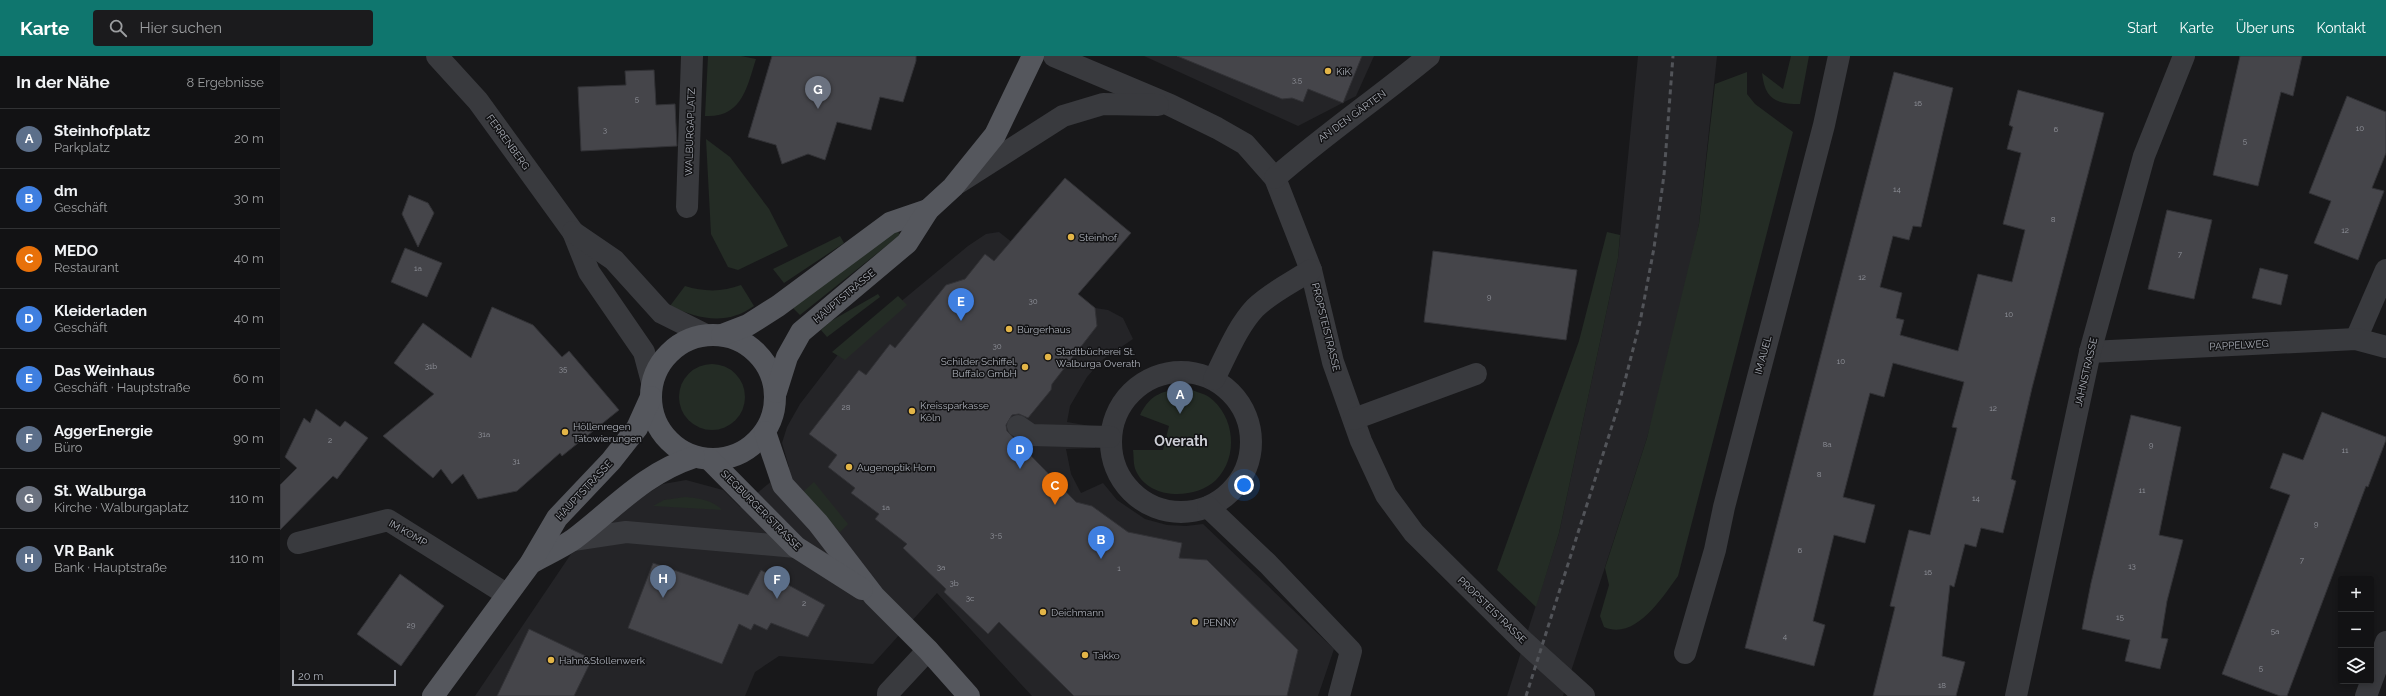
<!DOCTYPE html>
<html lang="de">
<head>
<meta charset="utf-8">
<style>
	:root { --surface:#121214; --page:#1b1b1d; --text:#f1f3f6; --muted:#9c9ea0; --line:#313234; --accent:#0f766e }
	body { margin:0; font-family:Raleway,sans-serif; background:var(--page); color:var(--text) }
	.controls { position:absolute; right:12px; bottom:12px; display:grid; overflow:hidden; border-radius:4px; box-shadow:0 2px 6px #0003 }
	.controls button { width:36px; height:36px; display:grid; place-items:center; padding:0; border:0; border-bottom:1px solid var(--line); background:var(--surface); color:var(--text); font:20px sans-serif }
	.scale { position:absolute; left:12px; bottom:10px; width:104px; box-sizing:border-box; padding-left:4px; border:2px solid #abafb8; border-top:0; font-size:11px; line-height:14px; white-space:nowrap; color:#abafb8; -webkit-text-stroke:3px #131315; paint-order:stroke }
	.you { position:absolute; left:964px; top:429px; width:14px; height:14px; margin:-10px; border:3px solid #fff; border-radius:50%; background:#1a73e8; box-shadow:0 0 0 6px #1a73e833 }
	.badge { display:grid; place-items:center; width:26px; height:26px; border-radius:50%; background:var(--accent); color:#fff; font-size:13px; font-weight:700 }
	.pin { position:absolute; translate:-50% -33px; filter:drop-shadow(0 1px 2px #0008) }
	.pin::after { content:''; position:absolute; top:21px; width:14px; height:12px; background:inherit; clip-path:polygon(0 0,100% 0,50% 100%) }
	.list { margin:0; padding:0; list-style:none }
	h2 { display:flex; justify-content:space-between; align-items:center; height:52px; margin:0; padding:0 16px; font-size:17px }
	h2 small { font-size:13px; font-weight:400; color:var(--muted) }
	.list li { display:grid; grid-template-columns:26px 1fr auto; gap:12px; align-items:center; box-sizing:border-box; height:60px; padding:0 16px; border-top:1px solid var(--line) }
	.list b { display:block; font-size:15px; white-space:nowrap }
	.list p { margin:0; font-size:13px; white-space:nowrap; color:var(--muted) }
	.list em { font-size:13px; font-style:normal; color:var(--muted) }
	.icon { flex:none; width:22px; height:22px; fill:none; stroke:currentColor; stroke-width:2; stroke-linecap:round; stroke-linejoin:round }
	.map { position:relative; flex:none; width:2106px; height:640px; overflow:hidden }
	header { display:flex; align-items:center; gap:24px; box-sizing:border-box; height:56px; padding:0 20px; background:var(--accent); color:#fff }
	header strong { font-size:19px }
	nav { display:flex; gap:22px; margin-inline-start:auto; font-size:14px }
	.search { width:280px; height:36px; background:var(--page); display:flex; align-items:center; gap:10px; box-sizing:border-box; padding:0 14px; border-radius:4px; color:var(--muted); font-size:15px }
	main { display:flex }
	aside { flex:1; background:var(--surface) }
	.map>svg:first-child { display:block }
	.built { fill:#242427 }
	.green { fill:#242c25 }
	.building { fill:#45454a; stroke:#323236 }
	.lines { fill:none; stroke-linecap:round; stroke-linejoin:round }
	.minor { stroke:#393a3e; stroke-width:22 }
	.major { stroke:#55575d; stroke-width:22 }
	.rail { stroke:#525459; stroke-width:3; stroke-dasharray:5 4; stroke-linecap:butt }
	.poi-dot { fill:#e3b547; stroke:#131315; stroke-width:1.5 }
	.labels { text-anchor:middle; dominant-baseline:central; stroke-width:3; stroke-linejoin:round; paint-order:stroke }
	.number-label { font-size:8px; fill:#92949c }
	.poi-label { font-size:10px; fill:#abafb8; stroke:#131315; text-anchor:start }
	.street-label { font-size:10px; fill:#abafb8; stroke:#131315 }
	.district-label { font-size:14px; font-weight:bold; fill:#ccced5; stroke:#131315 }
</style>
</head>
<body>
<header>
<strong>Karte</strong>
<div class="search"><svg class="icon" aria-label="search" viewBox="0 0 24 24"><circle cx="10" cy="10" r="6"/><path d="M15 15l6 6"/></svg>Hier suchen</div>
<nav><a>Start</a><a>Karte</a><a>Über uns</a><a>Kontakt</a></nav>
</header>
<main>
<aside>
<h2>In der Nähe<small>8 Ergebnisse</small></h2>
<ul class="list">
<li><span class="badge" style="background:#5c6f8a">A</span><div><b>Steinhofplatz</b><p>Parkplatz</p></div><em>20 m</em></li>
<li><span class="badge" style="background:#3f7fe0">B</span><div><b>dm</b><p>Geschäft</p></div><em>30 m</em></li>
<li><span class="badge" style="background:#e8710a">C</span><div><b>MEDO</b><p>Restaurant</p></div><em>40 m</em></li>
<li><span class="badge" style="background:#3f7fe0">D</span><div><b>Kleiderladen</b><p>Geschäft</p></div><em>40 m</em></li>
<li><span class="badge" style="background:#3f7fe0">E</span><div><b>Das Weinhaus</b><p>Geschäft · Hauptstraße</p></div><em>60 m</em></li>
<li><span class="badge" style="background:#5c6f8a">F</span><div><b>AggerEnergie</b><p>Büro</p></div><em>90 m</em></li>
<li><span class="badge" style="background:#6b7280">G</span><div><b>St. Walburga</b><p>Kirche · Walburgaplatz</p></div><em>110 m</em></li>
<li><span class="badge" style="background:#5c6f8a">H</span><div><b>VR Bank</b><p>Bank · Hauptstraße</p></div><em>110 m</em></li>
</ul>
</aside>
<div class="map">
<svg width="2106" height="640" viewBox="0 0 2106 640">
	<rect width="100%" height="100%" fill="#18181a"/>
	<g class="built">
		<path d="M864,0h230l-18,40 -58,30z"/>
		<path d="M1358,0h79l-18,168 -25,118 -27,96 -84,258h-56l52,-163 59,-275z"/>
		<path d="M719,176l96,76 13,2 15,8 10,21 -31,21 -15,17 -17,29 -3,16 29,5 -1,21 -29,1 5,25 10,19 22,-10 14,17 28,19 22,6 19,1 17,-2 131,125 -16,47h-286l-95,-103 -64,71 -94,-8 -24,16 -10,24h-270l96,-142 62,-52 30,-18 23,-4 37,10 17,17 49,-40 -7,-24 5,-16 13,-23 40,-52 128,-106 18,-12z"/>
	</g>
	<g class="green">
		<path d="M428,0h33l15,3c-9,28 -14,59 -51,57z"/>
		<path d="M1511,0h18l-9,48c-25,0 -35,-5 -38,-31l21,16z"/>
		<path d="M1467,16v22l8,10 38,28 -115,444c-16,22 -43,65 -74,51l-4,-11 9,-31 -4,-17 42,-130 52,-214 16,-140z"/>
		<path d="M426,83l24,18 39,52 19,37 -50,24 -10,-3 -17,-33z"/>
		<path d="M616,172l4,7 -100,80 -8,-8z"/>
		<path d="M1327,176l13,3 -2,23 -59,275 -23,74 -39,-37 82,-229z"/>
		<path d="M560,180l4,7 -60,40 -11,-14z"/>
		<path d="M461,229l13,21c-28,20 -55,13 -84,0l15,-20c19,6 38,6 56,-1z"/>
		<path d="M598,238l2,3 -53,40 -6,-7 10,-9z"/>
		<path d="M618,240l9,9 -62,55 -13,-8z"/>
		<circle cx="432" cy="341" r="33"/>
		<path d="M906,332c7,3 17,5 23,9 26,19 30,60 7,83 -21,20 -67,20 -80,-9 -3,-6 -2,-15 -3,-21h30l6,-24 -29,-11c11,-22 23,-24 46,-27z"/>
		<path d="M534,426l34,42 -8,8 -37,-40z"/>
		<path d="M405,441c13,1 28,3 37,13l-69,-4 11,-6z"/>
	</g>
	<g class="building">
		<path d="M492,0h144v5l-13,41 -23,-5 -9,33 -34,-8 -12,38 -17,-6 -26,10 -6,-19 -28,-8z"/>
		<path d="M897,0h185l-19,47 -35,-14 -5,13 -11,-4 -10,1z"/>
		<path d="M1960,0h62l-9,40 -12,-4 -23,94 -45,-11z"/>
		<path d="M374,14l2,35 19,-1 2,42 -96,5 -3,-64 48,-2 -1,-14z"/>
		<path d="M1614,16l59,16 -32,139 -8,-1 -4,14 -16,-4 -13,51 22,6 -6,25 8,2 -4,15 58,16 20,-77 34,8 13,-52 -22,-6 18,-71 -14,-4 6,-22 -4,-2 9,-35 86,23 -72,275 -21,91 5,2 -13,52 -22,-5 -5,19 -11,-3 -11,43 -4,-2 -8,71 23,6 -9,34h-83l22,-89 -5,-1 19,-76 21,5 27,-107 -5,-1 12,-45 -71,-19 -9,34 -14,-4 -27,104 32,8 -10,38 -31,-8 -21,86 12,4 -11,41 -69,-18z"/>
		<path d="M2067,40l39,16v41l-14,35 12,3 -26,69 -44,-17 17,-42 -22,-8z"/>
		<path d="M785,122l66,55 -53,61 17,14 2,18 -45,58 -1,6 -23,28 -9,-4 -7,1 -6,10 1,6 69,71 16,4 36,26 54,11 -3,15 28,2 91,90 -11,46h-213l-75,-74 -11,12 -44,-42 2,-3 -43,-41 4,-4 -32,-25 4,-5 -28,-21 4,-5 -27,-21 9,-12 -28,-21 50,-64 7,5 24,-31 5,4 51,-63 19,-6 20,-25 9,7z"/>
		<path d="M129,139l19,8 6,10 -16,34 -16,-33z"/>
		<path d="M1887,154l45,10 -18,79 -46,-10z"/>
		<path d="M125,192l37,15 -15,34 -36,-15z"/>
		<path d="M1153,195l144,19 -11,70 -142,-18z"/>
		<path d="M1980,212l28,7 -7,30 -29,-7z"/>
		<path d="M212,251l41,18 29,32 7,-6 50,59 -57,46 -2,-3 -43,38 -39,8 -15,-25 -11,10 -11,-15 -8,9 -50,-42 51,-42 -40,-31 29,-40 48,35z"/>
		<path d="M36,353l24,18 5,-6 23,17 -31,41 -4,-3 -53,54v-45l17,-17 -12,-11 19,-39 6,5z"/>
		<path d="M2042,356l64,25v3l-18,47 -2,-1 -79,210h-7l-58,-22 68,-179 -20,-7 13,-35 20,7z"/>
		<path d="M1851,359l50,12 -22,108 24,5 -16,61 -6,37 7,1 -8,30 -35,-8 5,-21 -48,-11 9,-46z"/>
		<path d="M373,507l95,32 13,-25 64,35 -17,32 -37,-14 -4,7 -13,-6 -3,6 -12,-6 -17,40 -94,-36z"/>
		<path d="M120,518l44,32 -43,60 -44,-32z"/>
		<path d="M249,573l63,30 -18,37h-77z"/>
	</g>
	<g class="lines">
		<g class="minor">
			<path d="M157,0l41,45 95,131 16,40 55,80 8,30"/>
			<path d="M774,0l116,49 47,23 28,16 30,34 36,92 22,92 28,79 25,54 28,38 108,107 62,56"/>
			<path d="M995,122c49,-43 103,-80 154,-122"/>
			<path d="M678,127l105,-67 40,-12 55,1"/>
			<path d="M407,151l5,-151"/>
			<path d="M293,176l41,28 48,53 44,22"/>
			<path d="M2076,283l30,-69"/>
			<path d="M1810,296l266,-13 30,8"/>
			<circle cx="901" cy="386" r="70"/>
			<path d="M934,323c12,-23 23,-52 41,-71 16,-16 38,-26 56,-38"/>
			<path d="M1074,363l122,-45"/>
			<path d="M738,370l13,9 79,2"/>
			<path d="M928,451l60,57 83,87 -12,45"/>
			<path d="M293,484l53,-8 170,15"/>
			<path d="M18,487l90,-23 118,74"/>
			<path d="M1405,597l30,-103 9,-43 100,-382 15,-69"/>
			<path d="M608,640v-3l40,-43"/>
			<path d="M1736,640l74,-344 54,-196 40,-100"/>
			<path d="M2086,640l20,-54"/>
		</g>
		<g class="major">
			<circle cx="433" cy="341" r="62"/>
			<path d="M442,279l26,-10 30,-19 112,-83 38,-13"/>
			<path d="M496,336l11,-35 14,-25 106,-89 21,-33 25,-23 42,-52 38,-79"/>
			<path d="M485,376l18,53 35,38 56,73 54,54 41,46"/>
			<path d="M430,404l86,87 66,42"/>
			<path d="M251,507c14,-8 30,-15 43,-24 41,-31 69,-65 120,-82"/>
			<path d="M153,640l97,-132 27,-46 54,-57 26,-33 14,-31"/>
		</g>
		<path class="rail" d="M1246,640l93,-292 21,-82 14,-74 10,-73 9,-119"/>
	</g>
	<g class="poi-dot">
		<circle cx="1048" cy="15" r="4"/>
		<circle cx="791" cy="181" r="4"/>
		<circle cx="729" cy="273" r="4"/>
		<circle cx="768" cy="301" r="4"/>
		<circle cx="745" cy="311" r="4"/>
		<circle cx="632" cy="355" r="4"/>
		<circle cx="285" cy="376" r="4"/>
		<circle cx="569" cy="411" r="4"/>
		<circle cx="763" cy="556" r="4"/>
		<circle cx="915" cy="566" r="4"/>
		<circle cx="805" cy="599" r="4"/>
		<circle cx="271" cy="604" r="4"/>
	</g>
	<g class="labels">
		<g class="number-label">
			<text x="1017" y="24">3,5</text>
			<text x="357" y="43">5</text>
			<text x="1638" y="47">16</text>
			<text x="2080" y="72">10</text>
			<text x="1776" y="73">6</text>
			<text x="325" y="74">3</text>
			<text x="1965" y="85">5</text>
			<text x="1617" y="133">14</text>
			<text x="1773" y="163">8</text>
			<text x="2065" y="174">12</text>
			<text x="1900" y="198">7</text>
			<text x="138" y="212">1a</text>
			<text x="1582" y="221">12</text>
			<text x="1209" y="241">9</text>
			<text x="753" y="245">30</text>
			<text x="1729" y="258">10</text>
			<text x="717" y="290">30</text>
			<text x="1561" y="305">10</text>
			<text x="151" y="310">31b</text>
			<text x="283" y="313">35</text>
			<text x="566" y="351">28</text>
			<text x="1713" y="352">12</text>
			<text x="204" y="378">31a</text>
			<text x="50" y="384">2</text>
			<text x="1547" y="388">8a</text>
			<text x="1871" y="389">9</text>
			<text x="2065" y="394">11</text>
			<text x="236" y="405">31</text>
			<text x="1539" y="418">8</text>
			<text x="1862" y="434">11</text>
			<text x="1696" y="442">14</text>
			<text x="606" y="451">1a</text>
			<text x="2036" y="468">9</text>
			<text x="716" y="479">3-5</text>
			<text x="1520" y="494">6</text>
			<text x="2022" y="504">7</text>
			<text x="1852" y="510">13</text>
			<text x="661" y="511">3a</text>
			<text x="839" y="512">1</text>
			<text x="1648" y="516">16</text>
			<text x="674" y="527">3b</text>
			<text x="690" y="542">3c</text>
			<text x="524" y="547">2</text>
			<text x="1840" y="561">15</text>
			<text x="131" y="569">29</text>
			<text x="1995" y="575">5a</text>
			<text x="1505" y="580">4</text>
			<text x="1981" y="612">5</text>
			<text x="1662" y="629">18</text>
		</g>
		<g class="poi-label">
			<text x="1056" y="15">KiK</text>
			<text x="799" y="181">Steinhof</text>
			<text x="737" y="273">Bürgerhaus</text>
			<text x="776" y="295">Stadtbücherei St.<tspan x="776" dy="12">Walburga Overath</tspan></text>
			<text x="737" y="305" text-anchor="end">Schilder Schiffel,<tspan x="737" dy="12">Buffalo GmbH</tspan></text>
			<text x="640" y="349">Kreissparkasse<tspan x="640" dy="12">Köln</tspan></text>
			<text x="293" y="370">Höllenregen<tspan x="293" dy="12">Tätowierungen</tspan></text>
			<text x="577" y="411">Augenoptik Horn</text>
			<text x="771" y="556">Deichmann</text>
			<text x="923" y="566">PENNY</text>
			<text x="813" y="599">Takko</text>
			<text x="279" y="604">Hahn&amp;Stollenwerk</text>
		</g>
		<g class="street-label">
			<text transform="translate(1072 60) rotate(-36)">AN DEN GÄRTEN</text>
			<text transform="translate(410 76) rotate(-88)">WALBURGAPLATZ</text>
			<text transform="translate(228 86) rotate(54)">FERRENBERG</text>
			<text transform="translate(564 240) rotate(-40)">HAUPTSTRASSE</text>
			<text transform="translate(1046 271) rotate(76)">PROPSTEISTRASSE</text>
			<text transform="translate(1959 289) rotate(-3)">PAPPELWEG</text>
			<text transform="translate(1483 299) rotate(-75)">IM AUEL</text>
			<text transform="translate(1806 316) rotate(-77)">JAHNSTRASSE</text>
			<text transform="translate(304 434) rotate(-47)">HAUPTSTRASSE</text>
			<text transform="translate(481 454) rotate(45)">SIEGBURGER STRASSE</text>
			<text transform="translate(128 477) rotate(30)">IM KOMP</text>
			<text transform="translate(1212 554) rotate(44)">PROPSTEISTRASSE</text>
		</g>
		<g class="district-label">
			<text x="901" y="385">Overath</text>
		</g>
	</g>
</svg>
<div class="controls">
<button>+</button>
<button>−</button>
<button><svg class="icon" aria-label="layers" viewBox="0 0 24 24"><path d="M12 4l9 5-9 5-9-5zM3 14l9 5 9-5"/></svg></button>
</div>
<div class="scale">20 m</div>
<div class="you"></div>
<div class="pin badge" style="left:900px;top:358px;background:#5c6f8a">A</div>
<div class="pin badge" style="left:821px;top:503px;background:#3f7fe0">B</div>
<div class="pin badge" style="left:775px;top:449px;background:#e8710a">C</div>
<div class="pin badge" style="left:740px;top:413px;background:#3f7fe0">D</div>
<div class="pin badge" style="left:681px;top:265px;background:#3f7fe0">E</div>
<div class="pin badge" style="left:497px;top:543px;background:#5c6f8a">F</div>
<div class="pin badge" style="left:538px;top:53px;background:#6b7280">G</div>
<div class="pin badge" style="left:383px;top:542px;background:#5c6f8a">H</div>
</div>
</main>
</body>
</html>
